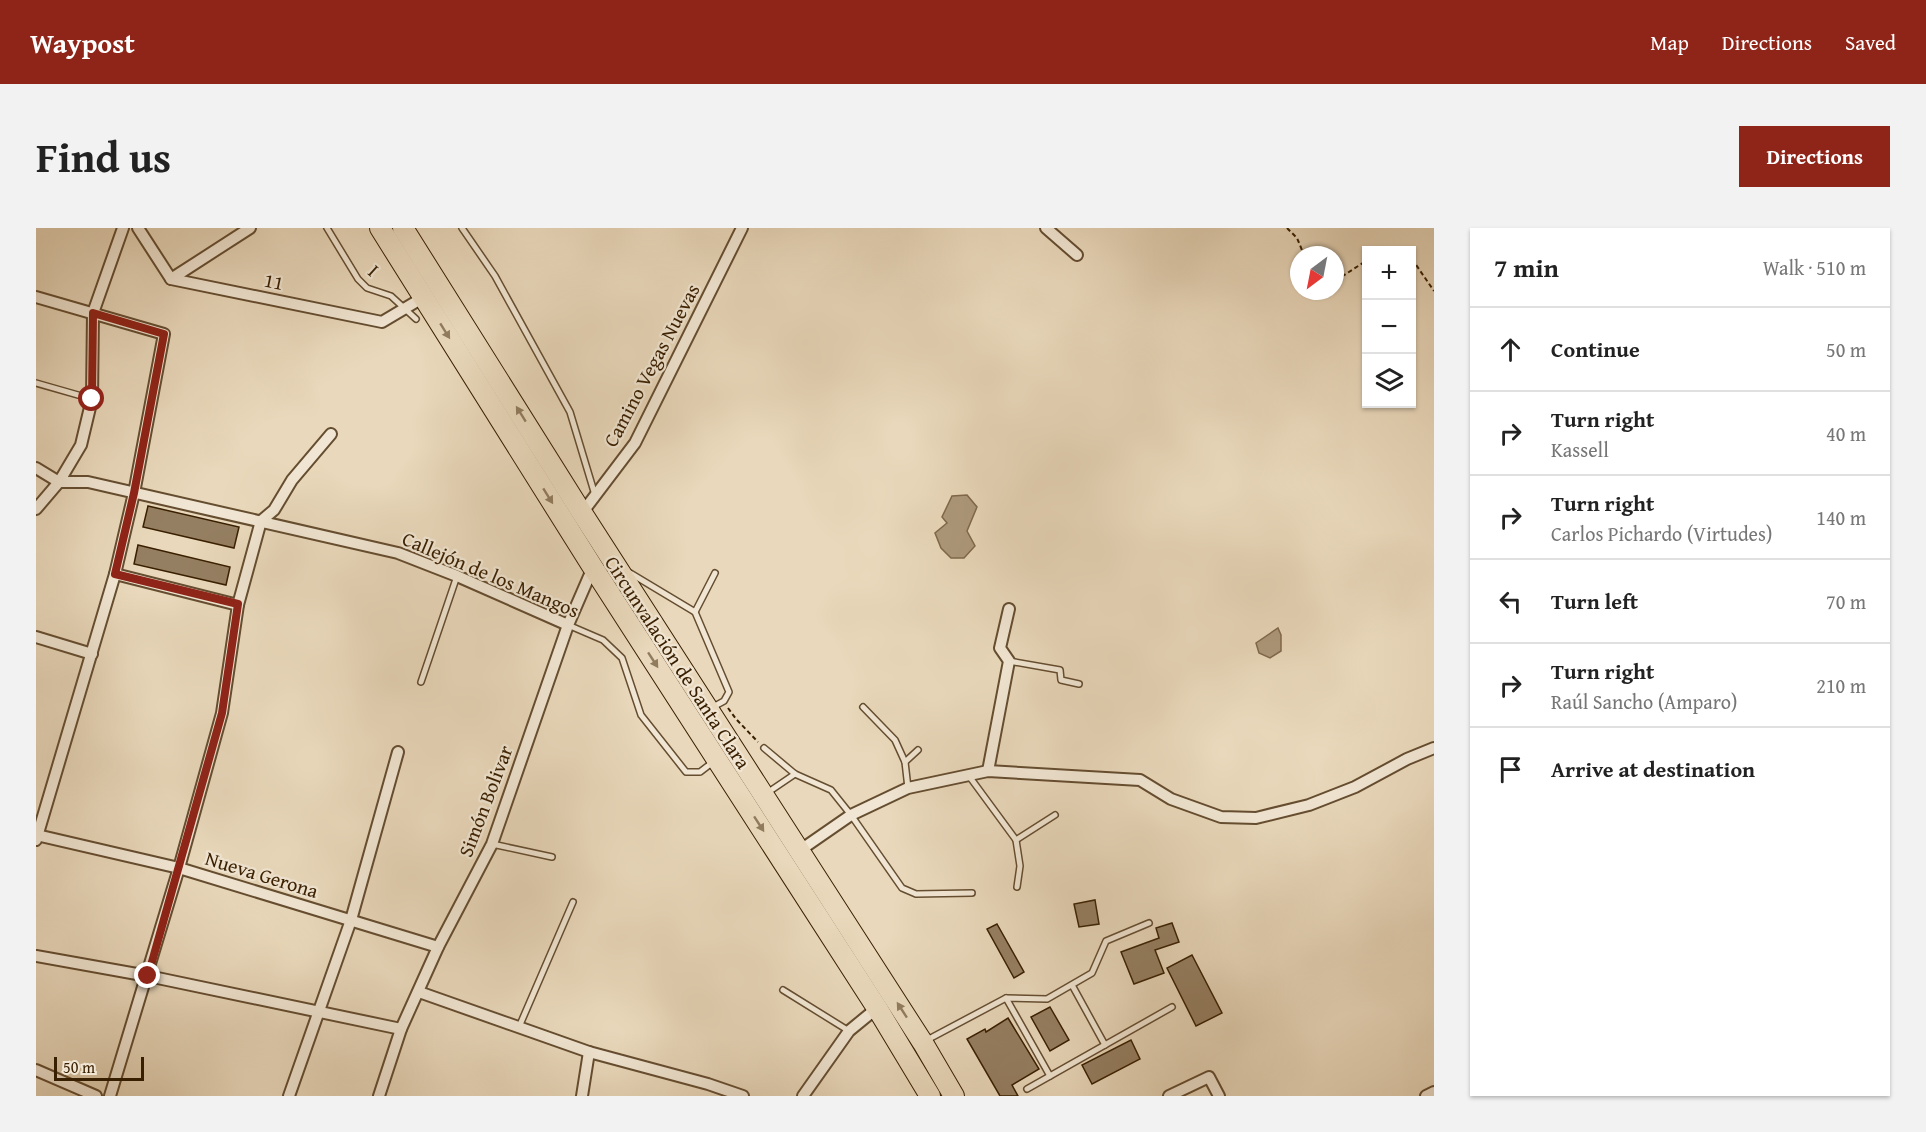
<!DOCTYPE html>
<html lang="en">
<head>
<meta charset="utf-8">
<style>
	:root { --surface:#fff; --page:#f2f2f2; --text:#222; --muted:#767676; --line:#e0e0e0; --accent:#8f2418 }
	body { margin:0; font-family:"Gentium Book Plus",serif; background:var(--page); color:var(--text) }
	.controls { position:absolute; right:18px; top:18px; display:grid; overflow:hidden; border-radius:0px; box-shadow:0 2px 4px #0004 }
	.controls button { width:54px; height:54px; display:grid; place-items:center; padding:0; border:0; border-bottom:2px solid var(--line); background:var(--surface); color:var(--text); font:30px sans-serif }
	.compass { position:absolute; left:1254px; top:18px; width:54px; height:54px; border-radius:50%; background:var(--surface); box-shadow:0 2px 4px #0004; rotate:212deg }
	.scale { position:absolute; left:18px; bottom:15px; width:90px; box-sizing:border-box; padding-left:6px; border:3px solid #391f01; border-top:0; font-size:16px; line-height:21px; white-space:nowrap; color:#391f01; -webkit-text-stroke:4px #f1e6d3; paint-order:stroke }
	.stop { position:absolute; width:18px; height:18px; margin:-14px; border:4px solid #8f2418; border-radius:50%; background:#fff }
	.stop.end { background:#8f2418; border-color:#fff; box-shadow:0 2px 6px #0008 }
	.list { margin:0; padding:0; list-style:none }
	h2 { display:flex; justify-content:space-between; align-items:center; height:78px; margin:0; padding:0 24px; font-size:26px }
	h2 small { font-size:20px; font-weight:400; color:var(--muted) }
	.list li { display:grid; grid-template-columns:39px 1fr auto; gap:18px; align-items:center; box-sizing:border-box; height:84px; padding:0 24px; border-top:2px solid var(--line) }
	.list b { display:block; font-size:22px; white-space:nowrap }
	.list p { margin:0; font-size:20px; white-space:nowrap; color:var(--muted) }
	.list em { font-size:20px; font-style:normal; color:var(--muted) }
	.icon { flex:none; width:33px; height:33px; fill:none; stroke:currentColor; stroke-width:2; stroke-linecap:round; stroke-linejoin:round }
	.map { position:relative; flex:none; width:1398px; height:868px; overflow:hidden; border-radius:0px }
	header { display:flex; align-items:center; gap:36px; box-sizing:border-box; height:84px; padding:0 30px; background:var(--accent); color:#fff }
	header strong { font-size:28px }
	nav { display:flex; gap:33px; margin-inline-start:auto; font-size:21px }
	.intro { display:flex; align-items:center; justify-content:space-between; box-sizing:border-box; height:144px; padding:0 36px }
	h1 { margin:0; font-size:42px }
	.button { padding:15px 27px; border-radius:0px; background:var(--accent); color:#fff; font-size:21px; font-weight:700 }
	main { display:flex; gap:36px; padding:0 36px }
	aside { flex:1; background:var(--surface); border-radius:0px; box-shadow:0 2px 4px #0004 }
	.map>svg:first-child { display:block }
	.water { fill:#ad997c; stroke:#7f684b; stroke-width:1.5 }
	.building { fill:#957f62; stroke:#391f01; stroke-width:1.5 }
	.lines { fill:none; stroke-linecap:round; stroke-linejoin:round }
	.lane-casing { stroke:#654d30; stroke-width:8 }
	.street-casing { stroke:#654d30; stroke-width:14 }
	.highway-casing { stroke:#391f01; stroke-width:22 }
	.path { stroke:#391f01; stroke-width:2; stroke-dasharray:4.5 3; stroke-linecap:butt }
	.lane { stroke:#f1e6d3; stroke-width:5 }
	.street { stroke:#f1e6d3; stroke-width:10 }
	.highway { stroke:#e9d8bb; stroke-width:20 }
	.oneway { fill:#917c5e }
	.route { stroke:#8f2418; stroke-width:8 }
	.labels { text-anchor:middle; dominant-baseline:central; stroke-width:4.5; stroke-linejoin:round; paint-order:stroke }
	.street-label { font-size:20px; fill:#391f01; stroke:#f1e6d3 }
</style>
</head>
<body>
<header>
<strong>Waypost</strong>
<nav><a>Map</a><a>Directions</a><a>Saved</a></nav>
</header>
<div class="intro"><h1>Find us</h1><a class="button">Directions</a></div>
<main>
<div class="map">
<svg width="1398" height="868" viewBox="0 0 1398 868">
	<rect width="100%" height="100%" fill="#e9d8bb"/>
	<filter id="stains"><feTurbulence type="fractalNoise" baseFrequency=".00333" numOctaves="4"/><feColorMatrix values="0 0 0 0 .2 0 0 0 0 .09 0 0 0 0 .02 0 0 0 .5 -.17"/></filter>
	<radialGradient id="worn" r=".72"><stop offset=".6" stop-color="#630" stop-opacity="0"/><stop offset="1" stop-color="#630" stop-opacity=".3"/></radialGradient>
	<g class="water">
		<path d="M931,267l10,12 -10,24 8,15 -11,12h-13l-10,-10 -6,-15 12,-10 -5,-6 10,-21z"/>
		<path d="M1242,400l3,7v16l-11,7 -11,-5 -3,-10z"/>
	</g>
	<g class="building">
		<path d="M112,278l91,21 -5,21 -91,-21z"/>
		<path d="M102,317l92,22 -4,18 -92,-21z"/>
		<path d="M1059,672l4,24 -20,3 -5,-23z"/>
		<path d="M1136,695l7,19 -24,8 9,23 -30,11 -13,-32 38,-14 -3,-10z"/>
		<path d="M961,696l27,48 -10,6 -27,-49z"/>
		<path d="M1156,727l30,58 -26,13 -29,-58z"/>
		<path d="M1014,779l19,33 -19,11 -19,-34z"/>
		<path d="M972,790l31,51 -27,16 6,11h-18l-33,-57 18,-10 1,3z"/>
		<path d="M1095,812l9,19 -48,25 -10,-19z"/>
	</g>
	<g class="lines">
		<g class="lane-casing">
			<g id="lane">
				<path d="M291,0l31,51 9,9 24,8 25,23"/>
				<path d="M426,0l33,48 75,136 25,83"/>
				<path d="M0,155l56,16"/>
				<path d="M594,345l65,39 34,80 -5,9 -11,6"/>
				<path d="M659,384l20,-39"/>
				<path d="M532,397l35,15 19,18 19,57 45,57h14l13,-10"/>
				<path d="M973,433l51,9 1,10 18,4"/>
				<path d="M385,454l36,-106"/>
				<path d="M827,479l32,33 10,22"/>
				<path d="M728,520l31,26 36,16 20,25 51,73 14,6 56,-1"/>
				<path d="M933,548l47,64 4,26 -3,21"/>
				<path d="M872,560l-3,-26 13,-12"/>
				<path d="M731,565l28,-19"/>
				<path d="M980,612l39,-25"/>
				<path d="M456,616l60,13"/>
				<path d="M1036,757l33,60"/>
				<path d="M747,762l66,41"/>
				<path d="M970,770l44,78"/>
				<path d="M483,799l54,-125"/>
				<path d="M891,812l79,-42 41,1 45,-26 14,-32 43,-18"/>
				<path d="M991,861l145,-82"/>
			</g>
		</g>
		<g class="street-casing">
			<g id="street">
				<path d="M102,0l33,51 211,43 42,-25"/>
				<path d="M1010,0l31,27"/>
				<path d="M135,51l79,-51"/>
				<path d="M0,69l128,37 -30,159 -19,81 -79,266"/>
				<path d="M0,240l23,14h29l310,71 59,23 111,49"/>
				<path d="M0,281l23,-27 22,-37 11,-46 1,-86 30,-85"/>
				<path d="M546,285l53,-70 107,-215"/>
				<path d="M79,346l123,31"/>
				<path d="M0,409l56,17"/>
				<path d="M952,543l21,-110 -9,-13 9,-39"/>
				<path d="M1,607l142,33 259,79"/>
				<path d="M763,623l52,-36 57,-27 80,-17 152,9 31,19 50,18 35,1 53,-13 46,-18 52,-28 27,-11"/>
				<path d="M0,728l112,20 253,53"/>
				<path d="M383,764l170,60 119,32 35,12"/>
				<path d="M0,842l60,26"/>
				<path d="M74,868l69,-228 43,-155 16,-108 23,-84 13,-11 18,-30 39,-46"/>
				<path d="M253,868l62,-176 47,-168"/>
				<path d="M343,868l22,-67 37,-82 54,-103 76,-219 26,-60"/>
				<path d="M546,868l7,-44"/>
				<path d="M767,868l46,-65 28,-23"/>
				<path d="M1133,868l40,-19 10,19"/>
				<path d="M1390,868l8,-4"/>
			</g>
		</g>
		<g class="highway-casing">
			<g id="highway">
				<path d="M344,0l212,338 285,442 53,88"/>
				<path d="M367,0l179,285 341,530 31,53"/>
			</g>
		</g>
		<g class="path">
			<path d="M1251,0l10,10 7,17"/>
			<path d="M1355,22h7"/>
			<path d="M1376,31l22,32"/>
			<path d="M1299,51h3l28,-18"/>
			<path d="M692,480l8,11 22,23"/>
		</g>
		<use href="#lane" class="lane"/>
		<use href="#street" class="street"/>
		<use href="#highway" class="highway"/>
	</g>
	<defs><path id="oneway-solid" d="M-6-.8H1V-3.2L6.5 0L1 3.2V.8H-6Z" transform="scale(1.5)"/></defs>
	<g class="oneway">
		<use href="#oneway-solid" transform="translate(409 103) rotate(58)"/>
		<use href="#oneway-solid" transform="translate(485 186) rotate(-122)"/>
		<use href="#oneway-solid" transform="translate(512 268) rotate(58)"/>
		<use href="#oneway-solid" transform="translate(617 432) rotate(57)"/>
		<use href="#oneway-solid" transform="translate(723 596) rotate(57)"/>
		<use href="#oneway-solid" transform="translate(866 782) rotate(-123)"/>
	</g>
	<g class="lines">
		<path class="route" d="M56,171l1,-86 71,21 -30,159 -19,81 123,30 -16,109 -74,263"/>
	</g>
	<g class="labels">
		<g class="street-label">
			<text transform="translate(338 42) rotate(42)">I</text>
			<text transform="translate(238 53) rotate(12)">11</text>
			<text transform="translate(615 137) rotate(-62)">Camino Vegas Nuevas</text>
			<text transform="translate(455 346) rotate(23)">Callejón de los Mangos</text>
			<text transform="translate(642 434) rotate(57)">Circunvalación de Santa Clara</text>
			<text transform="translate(449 573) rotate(-69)">Simón Bolivar</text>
			<text transform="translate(226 646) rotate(17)">Nueva Gerona</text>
		</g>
	</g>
	<rect width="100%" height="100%" filter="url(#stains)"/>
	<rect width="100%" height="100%" fill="url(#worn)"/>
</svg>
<div class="controls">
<button>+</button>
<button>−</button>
<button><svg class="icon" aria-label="layers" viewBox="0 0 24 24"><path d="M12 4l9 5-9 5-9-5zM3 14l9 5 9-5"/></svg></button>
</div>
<svg class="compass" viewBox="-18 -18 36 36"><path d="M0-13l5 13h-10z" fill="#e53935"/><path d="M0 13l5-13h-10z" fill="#767676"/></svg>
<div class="scale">50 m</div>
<div class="stop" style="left:56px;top:171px"></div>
<div class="stop end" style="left:112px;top:748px"></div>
</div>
<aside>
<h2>7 min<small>Walk · 510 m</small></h2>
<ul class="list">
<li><svg class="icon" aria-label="ahead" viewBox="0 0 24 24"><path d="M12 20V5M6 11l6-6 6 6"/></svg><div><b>Continue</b></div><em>50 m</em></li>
<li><svg class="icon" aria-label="right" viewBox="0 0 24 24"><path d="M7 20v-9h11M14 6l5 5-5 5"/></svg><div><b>Turn right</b><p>Kassell</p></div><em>40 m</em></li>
<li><svg class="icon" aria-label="right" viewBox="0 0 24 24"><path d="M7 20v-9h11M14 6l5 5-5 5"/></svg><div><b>Turn right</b><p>Carlos Pichardo (Virtudes)</p></div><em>140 m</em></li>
<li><svg class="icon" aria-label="left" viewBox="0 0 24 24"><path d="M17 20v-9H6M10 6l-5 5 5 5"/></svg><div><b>Turn left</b></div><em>70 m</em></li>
<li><svg class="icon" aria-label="right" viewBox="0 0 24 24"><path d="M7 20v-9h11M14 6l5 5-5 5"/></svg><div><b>Turn right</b><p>Raúl Sancho (Amparo)</p></div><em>210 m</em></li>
<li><svg class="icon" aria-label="arrive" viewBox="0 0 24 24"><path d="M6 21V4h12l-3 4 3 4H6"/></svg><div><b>Arrive at destination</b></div></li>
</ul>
</aside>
</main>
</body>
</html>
